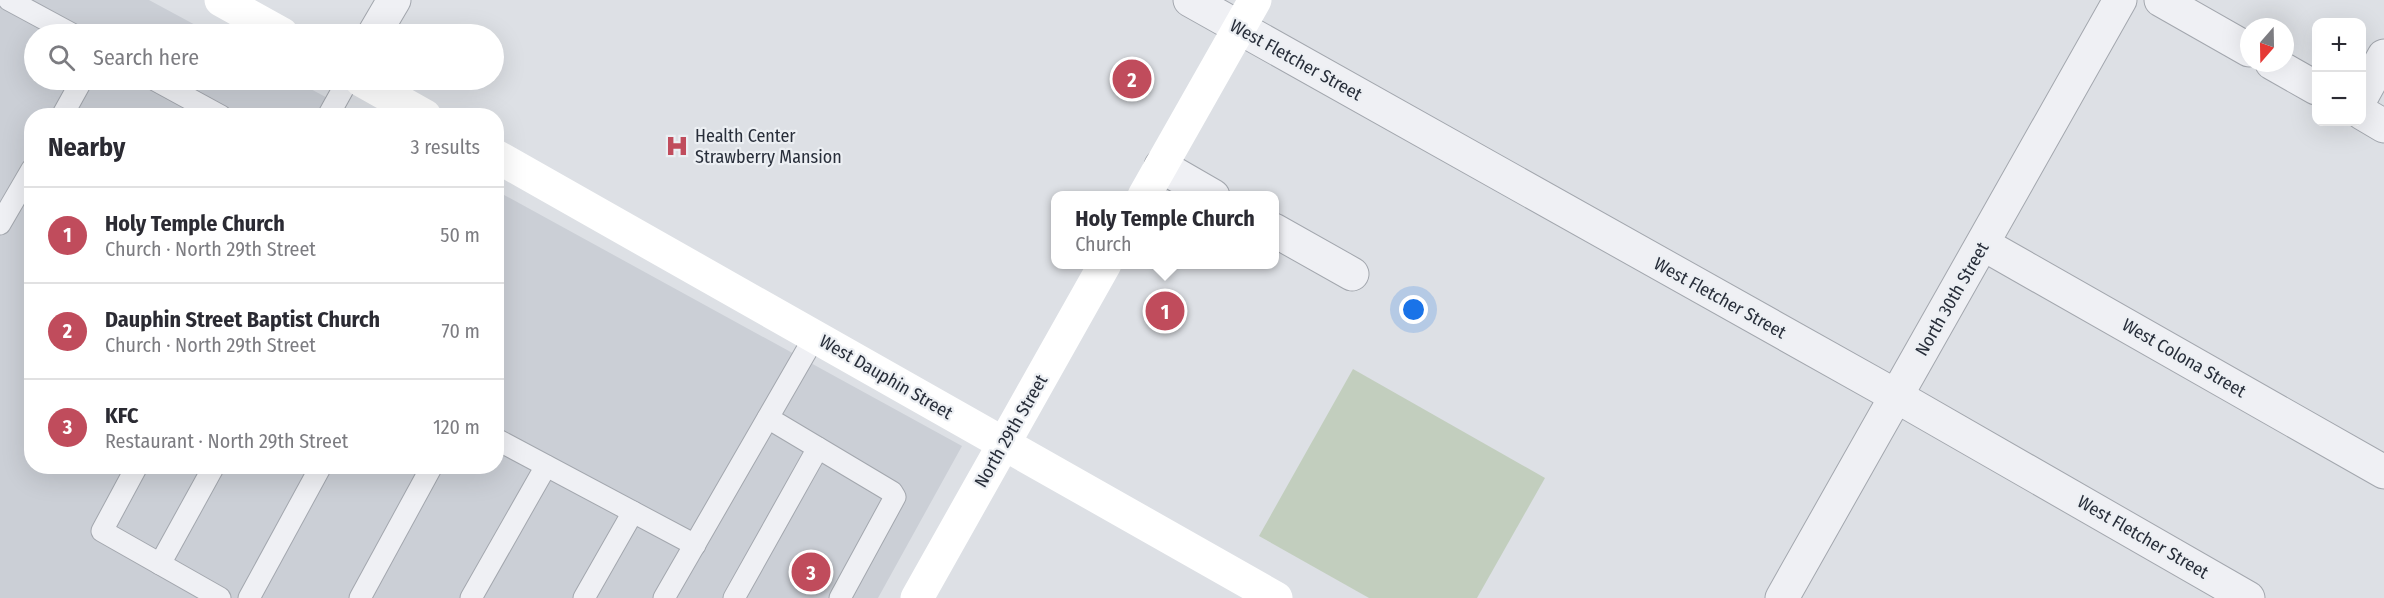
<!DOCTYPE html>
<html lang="en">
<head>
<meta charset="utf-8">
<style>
	:root { --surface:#fff; --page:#f7f7f7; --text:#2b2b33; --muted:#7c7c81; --line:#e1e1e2; --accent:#c04c5c }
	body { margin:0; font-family:"Fira Sans Condensed",sans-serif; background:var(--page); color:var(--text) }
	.controls { position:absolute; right:18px; top:18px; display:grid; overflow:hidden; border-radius:12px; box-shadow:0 6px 24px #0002 }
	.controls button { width:54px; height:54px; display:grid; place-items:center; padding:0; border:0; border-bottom:2px solid var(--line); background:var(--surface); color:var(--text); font:30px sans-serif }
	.compass { position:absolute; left:2240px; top:18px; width:54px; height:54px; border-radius:50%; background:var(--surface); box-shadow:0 6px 24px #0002; rotate:200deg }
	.you { position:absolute; left:1414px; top:310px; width:21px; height:21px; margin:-15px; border:4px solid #fff; border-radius:50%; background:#1a73e8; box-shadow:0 0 0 9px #1a73e833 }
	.badge { display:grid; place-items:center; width:39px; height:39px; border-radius:50%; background:var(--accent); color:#fff; font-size:20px; font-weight:700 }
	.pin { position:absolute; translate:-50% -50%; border:3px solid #fff; box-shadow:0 2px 6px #0006 }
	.popup { position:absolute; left:1051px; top:191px; width:228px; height:78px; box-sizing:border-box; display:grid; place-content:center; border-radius:12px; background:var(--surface); filter:drop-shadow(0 2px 4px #0005); font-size:20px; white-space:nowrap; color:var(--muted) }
	.popup b { font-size:22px; color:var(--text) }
	.popup::after { content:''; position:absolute; left:50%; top:100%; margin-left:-12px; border:12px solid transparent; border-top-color:var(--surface) }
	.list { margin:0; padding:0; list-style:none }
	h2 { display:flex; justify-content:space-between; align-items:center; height:78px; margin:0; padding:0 24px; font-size:26px }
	h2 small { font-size:20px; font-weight:400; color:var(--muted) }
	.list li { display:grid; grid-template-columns:39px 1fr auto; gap:18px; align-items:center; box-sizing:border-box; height:96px; padding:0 24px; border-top:2px solid var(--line) }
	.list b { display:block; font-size:22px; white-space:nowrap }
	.list p { margin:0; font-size:20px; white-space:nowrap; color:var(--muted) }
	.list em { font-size:20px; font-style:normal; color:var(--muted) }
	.icon { flex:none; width:33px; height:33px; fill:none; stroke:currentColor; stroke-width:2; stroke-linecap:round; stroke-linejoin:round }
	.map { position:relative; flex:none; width:2384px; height:598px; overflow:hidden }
	.search { position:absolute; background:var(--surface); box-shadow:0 6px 24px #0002; left:24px; top:24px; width:480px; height:66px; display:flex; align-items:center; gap:15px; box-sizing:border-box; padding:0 21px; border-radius:33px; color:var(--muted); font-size:22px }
	.panel { position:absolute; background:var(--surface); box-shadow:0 6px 24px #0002; left:24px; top:108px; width:480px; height:366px; border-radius:24px }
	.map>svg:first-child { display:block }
	.built { fill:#cbcfd6 }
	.green { fill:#c2cebe }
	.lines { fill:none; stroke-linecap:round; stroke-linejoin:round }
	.lane-casing { stroke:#a3a7ae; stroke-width:23 }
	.street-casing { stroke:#a3a7ae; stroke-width:35 }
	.lane { stroke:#eff0f4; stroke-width:21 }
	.street { stroke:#eff0f4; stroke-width:33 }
	.secondary { stroke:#fff; stroke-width:33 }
	.labels { text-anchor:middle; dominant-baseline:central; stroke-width:4.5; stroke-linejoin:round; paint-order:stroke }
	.street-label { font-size:18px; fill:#282e3a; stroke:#eceff3 }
	.poi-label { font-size:18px; fill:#282e3a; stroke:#eceff3; text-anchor:start }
</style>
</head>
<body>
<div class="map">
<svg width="2384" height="598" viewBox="0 0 2384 598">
	<rect width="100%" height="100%" fill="#dde0e5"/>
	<path class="built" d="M0,0h149l63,34h-178v46h260l65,35 -327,1v350h464l1,-275 465,255 -84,152h-878z"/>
	<path class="green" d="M1353,369l192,109 -68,120h-108l-110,-62z"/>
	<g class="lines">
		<g class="lane-casing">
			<g id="lane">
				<path d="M9,0l63,34"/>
				<path d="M155,80l66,36"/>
				<path d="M62,116l20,-36"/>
				<path d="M328,116l20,-36"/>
				<path d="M0,224l32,-55"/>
				<path d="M768,418l124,74 3,5 -55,101"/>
				<path d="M496,439l199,106"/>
				<path d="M137,466l-35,65 118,67"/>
				<path d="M160,564l54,-98"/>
				<path d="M249,598l72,-132"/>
				<path d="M360,598l72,-132"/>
				<path d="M471,598l75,-132"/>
				<path d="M584,598l49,-86"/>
				<path d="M664,598l151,-262"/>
				<path d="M734,598l84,-150"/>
			</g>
		</g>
		<g class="street-casing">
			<g id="street">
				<path d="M1190,0l706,396 352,202"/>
				<path d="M2161,0l88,50"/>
				<path d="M374,34l20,-34"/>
				<path d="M2272,63l44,25"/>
				<path d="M2362,96l22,-40"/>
				<path d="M2362,113l22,13"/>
				<path d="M1161,166l52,30"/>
				<path d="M1274,230l78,44"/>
				<path d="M1983,244l401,228"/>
				<path d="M1782,598l338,-598"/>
			</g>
		</g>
		<use href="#lane" class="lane"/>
		<use href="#street" class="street"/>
		<g class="secondary">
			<path d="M221,0l61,34"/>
			<path d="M361,80l64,36"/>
			<path d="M496,156l780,442"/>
			<path d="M1144,196l111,-196"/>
			<path d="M917,598l188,-334"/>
		</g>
	</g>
	<defs>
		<g id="hospital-bare" transform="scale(1.8)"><path d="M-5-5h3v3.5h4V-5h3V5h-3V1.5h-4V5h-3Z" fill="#c04c5c" stroke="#eceff3" stroke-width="2.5" paint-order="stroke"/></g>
	</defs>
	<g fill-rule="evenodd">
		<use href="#hospital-bare" x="677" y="146"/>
	</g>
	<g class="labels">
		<g class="street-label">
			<text transform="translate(1296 60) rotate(29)">West Fletcher Street</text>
			<text transform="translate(1720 298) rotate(29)">West Fletcher Street</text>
			<text transform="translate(1952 299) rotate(-60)">North 30th Street</text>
			<text transform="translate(2184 358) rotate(30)">West Colona Street</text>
			<text transform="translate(886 377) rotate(30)">West Dauphin Street</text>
			<text transform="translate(1011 431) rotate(-60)">North 29th Street</text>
			<text transform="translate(2143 537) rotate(30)">West Fletcher Street</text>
		</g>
		<g class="poi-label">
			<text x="695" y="136">Health Center<tspan x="695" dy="21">Strawberry Mansion</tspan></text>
		</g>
	</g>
</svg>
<div class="controls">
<button>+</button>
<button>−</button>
</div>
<svg class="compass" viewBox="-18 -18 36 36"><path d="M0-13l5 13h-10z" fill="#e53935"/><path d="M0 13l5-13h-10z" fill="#7c7c81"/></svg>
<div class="you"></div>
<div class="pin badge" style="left:1165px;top:311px">1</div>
<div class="popup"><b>Holy Temple Church</b>Church</div>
<div class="pin badge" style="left:1132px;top:79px">2</div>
<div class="pin badge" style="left:811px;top:572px">3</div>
<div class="search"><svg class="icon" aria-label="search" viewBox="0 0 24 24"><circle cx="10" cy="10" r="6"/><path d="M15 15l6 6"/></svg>Search here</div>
<section class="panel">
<h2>Nearby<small>3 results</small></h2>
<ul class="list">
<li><span class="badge">1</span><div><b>Holy Temple Church</b><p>Church · North 29th Street</p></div><em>50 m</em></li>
<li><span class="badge">2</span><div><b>Dauphin Street Baptist Church</b><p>Church · North 29th Street</p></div><em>70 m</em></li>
<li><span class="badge">3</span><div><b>KFC</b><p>Restaurant · North 29th Street</p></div><em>120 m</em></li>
</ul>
</section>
</div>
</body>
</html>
